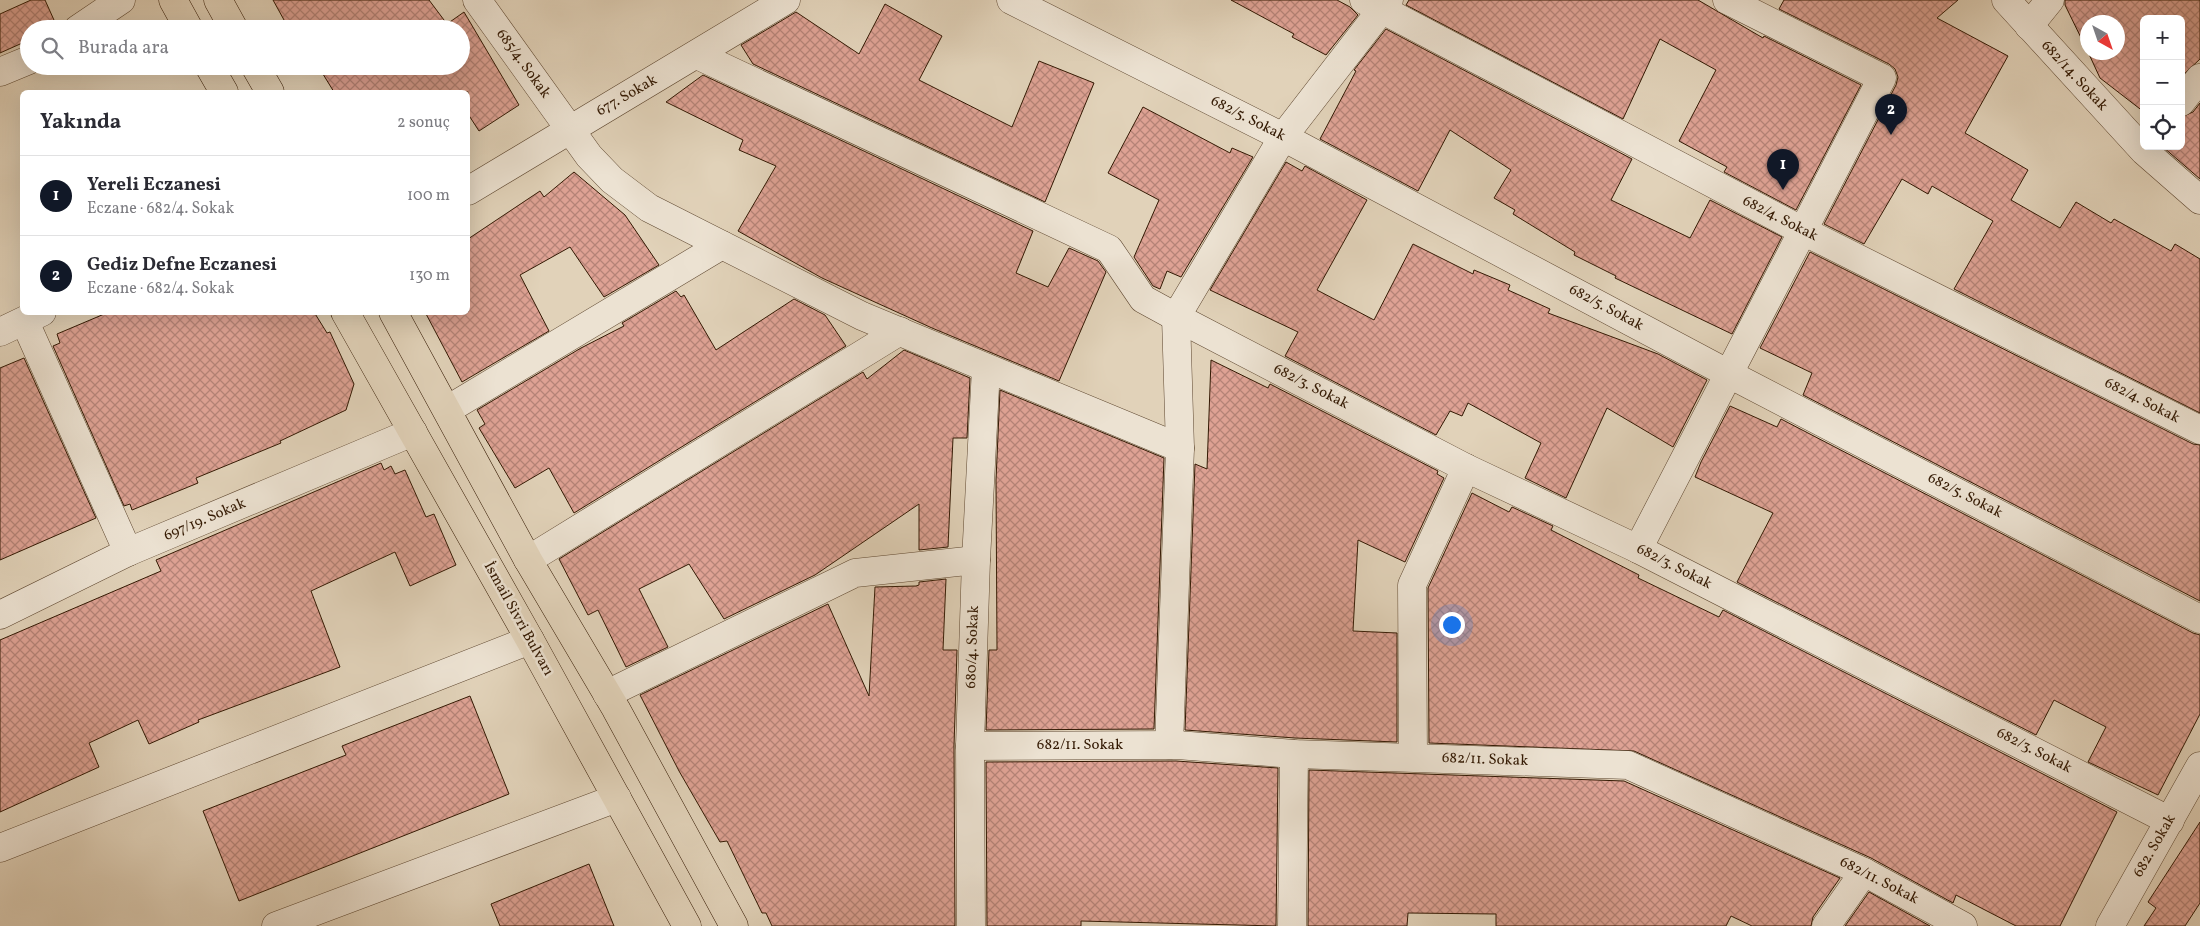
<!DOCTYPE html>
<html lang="tr">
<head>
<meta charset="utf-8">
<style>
	:root { --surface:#fff; --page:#f7f7f7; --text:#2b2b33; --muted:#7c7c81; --line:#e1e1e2; --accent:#111827 }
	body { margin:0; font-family:Vollkorn,serif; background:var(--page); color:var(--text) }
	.controls { position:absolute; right:15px; top:15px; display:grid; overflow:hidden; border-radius:8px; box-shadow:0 5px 20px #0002 }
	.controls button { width:45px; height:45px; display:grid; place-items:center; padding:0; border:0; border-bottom:1px solid var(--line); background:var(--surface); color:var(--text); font:25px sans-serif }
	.compass { position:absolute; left:2080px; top:15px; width:45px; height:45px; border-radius:50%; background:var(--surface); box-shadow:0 5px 20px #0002; rotate:140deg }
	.you { position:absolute; left:1451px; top:624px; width:18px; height:18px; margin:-12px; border:4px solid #fff; border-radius:50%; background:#1a73e8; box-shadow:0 0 0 8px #1a73e833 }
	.badge { display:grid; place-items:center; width:32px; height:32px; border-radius:50%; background:var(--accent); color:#fff; font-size:16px; font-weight:700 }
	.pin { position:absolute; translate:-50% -41px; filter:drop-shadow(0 1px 2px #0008) }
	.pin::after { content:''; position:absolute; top:26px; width:18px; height:15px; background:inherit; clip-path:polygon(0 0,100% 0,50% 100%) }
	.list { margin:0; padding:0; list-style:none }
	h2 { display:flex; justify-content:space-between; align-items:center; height:65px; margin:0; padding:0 20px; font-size:21px }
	h2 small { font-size:16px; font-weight:400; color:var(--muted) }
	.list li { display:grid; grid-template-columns:32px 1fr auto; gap:15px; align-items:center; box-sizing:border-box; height:80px; padding:0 20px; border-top:1px solid var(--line) }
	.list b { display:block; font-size:19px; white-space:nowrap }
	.list p { margin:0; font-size:16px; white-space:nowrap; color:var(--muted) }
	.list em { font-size:16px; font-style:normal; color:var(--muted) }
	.icon { flex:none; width:28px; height:28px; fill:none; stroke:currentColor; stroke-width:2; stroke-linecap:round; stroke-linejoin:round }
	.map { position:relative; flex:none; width:2200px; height:926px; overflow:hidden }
	.search { position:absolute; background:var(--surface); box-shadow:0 5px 20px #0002; left:20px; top:20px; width:450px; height:55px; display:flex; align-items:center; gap:12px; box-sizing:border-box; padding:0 18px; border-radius:28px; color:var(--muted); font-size:19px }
	.panel { position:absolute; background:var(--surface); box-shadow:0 5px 20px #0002; left:20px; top:90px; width:450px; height:225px; border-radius:8px }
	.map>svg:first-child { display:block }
	.building { fill:url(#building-cross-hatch); stroke:#331903 }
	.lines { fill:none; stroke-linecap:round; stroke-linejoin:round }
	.minor-casing { stroke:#5e4730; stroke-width:29 }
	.major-casing { stroke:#331903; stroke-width:29 }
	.minor { stroke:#ece2d2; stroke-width:28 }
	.major { stroke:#e1d2b9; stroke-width:28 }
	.labels { text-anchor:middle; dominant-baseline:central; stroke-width:5; stroke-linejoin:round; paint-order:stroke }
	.street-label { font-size:15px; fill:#331903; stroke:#ece2d2 }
</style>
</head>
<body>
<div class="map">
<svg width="2200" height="926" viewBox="0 0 2200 926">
	<defs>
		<pattern id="building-cross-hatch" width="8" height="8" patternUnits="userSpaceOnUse" patternTransform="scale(1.25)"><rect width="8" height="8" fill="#dea294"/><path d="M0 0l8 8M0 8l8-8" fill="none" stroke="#b58377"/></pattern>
	</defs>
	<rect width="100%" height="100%" fill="#e1d2b9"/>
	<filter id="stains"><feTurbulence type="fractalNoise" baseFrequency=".004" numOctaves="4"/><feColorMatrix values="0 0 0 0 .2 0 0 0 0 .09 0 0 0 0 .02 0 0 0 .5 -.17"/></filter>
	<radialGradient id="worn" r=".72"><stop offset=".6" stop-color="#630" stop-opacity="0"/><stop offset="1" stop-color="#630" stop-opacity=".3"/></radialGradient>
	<g class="building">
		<path d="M31,0h14l13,29h-29v11l-29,13v-39z"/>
		<path d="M273,0h156l18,24 17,-12 55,93 -40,26 -11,-17v-22h-134l-16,-26h143v-37h-172z"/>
		<path d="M1231,0h106l13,7 8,8 -32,40 -34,-18 2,-3z"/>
		<path d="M1409,0h289l65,38 1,-2 97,49 -65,125 -72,-38 3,-5 -48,-26 37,-71 -56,-31 -37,80 -217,-114z"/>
		<path d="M1784,0h174l-21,18 71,38 -43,77 63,37 -17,30 49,28 16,-26 35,21 3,-4 57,32 4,-7 25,15v154l-246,-124 39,-68 -61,-35 -4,8 -26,-15 -38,65 -40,-20 72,-139 2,-8 -3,-8 -6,-5 -110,-55z"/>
		<path d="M2065,0h135v59l-19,18v-58h-37v93l-44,-34 -12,-26h30v-30h-30v30l-23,-47z"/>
		<path d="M885,4l57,32 -23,44 93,47 27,-66 55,22 -49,119 -292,-138 -12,-19 55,-33 63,42z"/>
		<path d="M1386,29l246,130 -21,41 79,38 20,-38 72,37 -50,97 -117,-56 1,-2 -42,-21 1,-3 -62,-38 2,-4 -21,-12 17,-28 -61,-40 -32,61 -98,-52 36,-68 -2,-1z"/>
		<path d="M703,75l330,156 -17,42 32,14 21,-39 29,13 8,11 -47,109 -127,-53 -110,-50 -84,-47 38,-65 -37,-16 4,-10 -77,-38z"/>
		<path d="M2200,103v76l-37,-32 18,-1v-29l12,-5z"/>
		<path d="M1143,107l87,46 2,-5 21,9 -72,120 -14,-6 -7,18 -7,-3 -19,-29 25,-57 -51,-27z"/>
		<path d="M1286,162l16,9 3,-5 62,34 -50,90 57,30 39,-76 60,30 1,-4 36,15 -2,5 42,19 -2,4 110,41 49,26 -34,67 -66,-39 -41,90 -41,-20 16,-35 -73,-40 -6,13 -12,-5 -14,24 -151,-79 13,-24 -88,-42z"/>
		<path d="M574,172l51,43 34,50 -55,32 -34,-50 -50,28 29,56 -87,51 -37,-70h43v-73l72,-48 4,6z"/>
		<path d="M1810,252l383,192 7,1v156l-397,-206 9,-22 -52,-25z"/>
		<path d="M676,291l5,6 3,-2 32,55 78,-51 31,16 21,31 -272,167 -25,-45 -34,20 -36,-60 6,-4 -8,-14 104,-62 43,-22 -2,-3z"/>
		<path d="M109,312h205l13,21 3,-1 24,52 -8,26 -66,31 1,2 -85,35 2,5 -66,27 -2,-6 -6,2 -71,-160 7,-3 -3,-9z"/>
		<path d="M904,350l66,28 -3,60h-14l-5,109 -29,3v-46l-104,71 -91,44 -35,-55 -50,25 29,58 -42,20 -28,-57 -10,5 -29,-56 304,-187 4,7z"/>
		<path d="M24,358l72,160 -96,42v-192z"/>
		<path d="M1211,360l57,28 2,-4 168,87 -1,3 7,4 -39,84 -47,-22 -5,91 44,2v109l-102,-4 -110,-8 10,-266 12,5z"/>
		<path d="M1000,390l164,68 -10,271 -168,1 3,-80h8l-1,-170z"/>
		<path d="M1730,406l47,21 4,-8 412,214 7,2v79l-42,81 -70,-33 18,-35 -52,-27 -18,35 -299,-153 36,-69 -78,-36 6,-15z"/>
		<path d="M381,463l3,7 7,-4 4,8 10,-4 21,47 8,-3 22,51 -46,21 -15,-34 -84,39 29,76 -142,53 1,2 -50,22 -11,-24 -49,23 10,24 -99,45v-172l161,-69 -5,-11z"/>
		<path d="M1472,493l37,19 3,-5 41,19 -2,4 88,45 -1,3 81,39 4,-7 394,202 -57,114h-44l-60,-31 -3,8 -82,-45 -237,-107 -205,-8 -1,-155z"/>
		<path d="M946,579l-3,71h14l-3,96 1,180h-183l-6,-13h-4l-35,-72 -7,1 -41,-71 -39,-76 188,-91 41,92 6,-109 41,-1 3,-1v-3z"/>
		<path d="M470,696l39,98 -270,107 -36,-90 143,-56 -4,-9z"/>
		<path d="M1176,761l102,7 -2,158 -195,-5v5h-94l-1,-164z"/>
		<path d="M1309,770l315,11 216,97 -27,39 -2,9h-59l-21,-10 -5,10h-230v-12l-88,-1 -1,13h-99z"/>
		<path d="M2200,822v81l-15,23h-41l12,-18 -8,-6z"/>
		<path d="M589,864l25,62h-114l-9,-22z"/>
		<path d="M1869,892l61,34h-85z"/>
	</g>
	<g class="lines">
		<g class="minor-casing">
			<g id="minor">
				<path d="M477,0l112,156 23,24 37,28 213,108 318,132"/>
				<path d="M1011,0l272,137 446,237 471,245"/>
				<path d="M1364,0l439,231 397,199"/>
				<path d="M2006,0l138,151 56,49"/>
				<path d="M2029,26l21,-26"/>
				<path d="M78,29l43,-29"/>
				<path d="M697,55l412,194 34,50 33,18 290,151 172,81 532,272"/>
				<path d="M0,72l29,-12"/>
				<path d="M2181,102l19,-24"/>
				<path d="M468,191l318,-191"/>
				<path d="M25,322l103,230"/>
				<path d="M0,332l42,-20"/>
				<path d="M447,410l275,-165"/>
				<path d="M1638,549l244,-471 -155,-78"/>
				<path d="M528,560l372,-229"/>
				<path d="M0,615l128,-63 285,-120"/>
				<path d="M607,694l248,-121 121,-13"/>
				<path d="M1169,745l11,-297 -4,-131 107,-180 106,-137"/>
				<path d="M970,746l207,-1 117,9 334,11 236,107 99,54"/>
				<path d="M1413,757l-1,-172 54,-117"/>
				<path d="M0,848l530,-208"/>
				<path d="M276,926l341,-128"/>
				<path d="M971,926l-1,-180 6,-186 10,-192"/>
				<path d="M1292,926l2,-172"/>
				<path d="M1826,926l38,-54"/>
				<path d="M2110,926l90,-160"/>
			</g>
		</g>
		<g class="major-casing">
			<g id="major">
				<path d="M173,0l16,29"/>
				<path d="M218,0l16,29"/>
				<path d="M209,66l15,26"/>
				<path d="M255,66l15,26"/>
				<path d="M345,312l185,328 157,286"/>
				<path d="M393,312l135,248 88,149 118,217"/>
			</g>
		</g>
		<use href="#minor" class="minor"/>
		<use href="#major" class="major"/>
	</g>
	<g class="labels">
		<g class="street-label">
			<text transform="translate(523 64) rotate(54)">685/4. Sokak</text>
			<text transform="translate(2074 76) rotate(47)">682/14. Sokak</text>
			<text transform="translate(627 96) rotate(-30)">677. Sokak</text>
			<text transform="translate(1248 119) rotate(27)">682/5. Sokak</text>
			<text transform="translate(1780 219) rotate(27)">682/4. Sokak</text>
			<text transform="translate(1606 308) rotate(28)">682/5. Sokak</text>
			<text transform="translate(1311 387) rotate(27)">682/3. Sokak</text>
			<text transform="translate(2142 401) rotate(27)">682/4. Sokak</text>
			<text transform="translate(1965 496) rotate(27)">682/5. Sokak</text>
			<text transform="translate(205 520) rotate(-23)">697/19. Sokak</text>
			<text transform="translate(1674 567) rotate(27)">682/3. Sokak</text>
			<text transform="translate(518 619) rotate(61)">İsmail Sivri Bulvarı</text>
			<text transform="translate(973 647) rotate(-88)">680/4. Sokak</text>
			<text x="1080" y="745">682/11. Sokak</text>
			<text transform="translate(2034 751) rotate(27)">682/3. Sokak</text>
			<text transform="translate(1485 760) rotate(2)">682/11. Sokak</text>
			<text transform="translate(2155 846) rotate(-60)">682. Sokak</text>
			<text transform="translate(1879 881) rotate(27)">682/11. Sokak</text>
		</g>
	</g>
	<rect width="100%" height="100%" filter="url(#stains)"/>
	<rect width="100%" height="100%" fill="url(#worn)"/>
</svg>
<div class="controls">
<button>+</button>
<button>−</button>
<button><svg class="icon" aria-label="locate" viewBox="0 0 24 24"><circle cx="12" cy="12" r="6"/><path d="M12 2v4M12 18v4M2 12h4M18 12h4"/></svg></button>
</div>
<svg class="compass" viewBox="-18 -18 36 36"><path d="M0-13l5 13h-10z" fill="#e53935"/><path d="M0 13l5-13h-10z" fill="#7c7c81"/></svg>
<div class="you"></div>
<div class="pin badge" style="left:1783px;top:190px">1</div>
<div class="pin badge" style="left:1891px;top:135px">2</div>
<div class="search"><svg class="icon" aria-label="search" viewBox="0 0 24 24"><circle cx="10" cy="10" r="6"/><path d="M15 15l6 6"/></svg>Burada ara</div>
<section class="panel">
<h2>Yakında<small>2 sonuç</small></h2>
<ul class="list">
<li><span class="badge">1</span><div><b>Yereli Eczanesi</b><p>Eczane · 682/4. Sokak</p></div><em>100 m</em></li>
<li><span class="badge">2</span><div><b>Gediz Defne Eczanesi</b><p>Eczane · 682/4. Sokak</p></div><em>130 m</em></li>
</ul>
</section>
</div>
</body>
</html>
